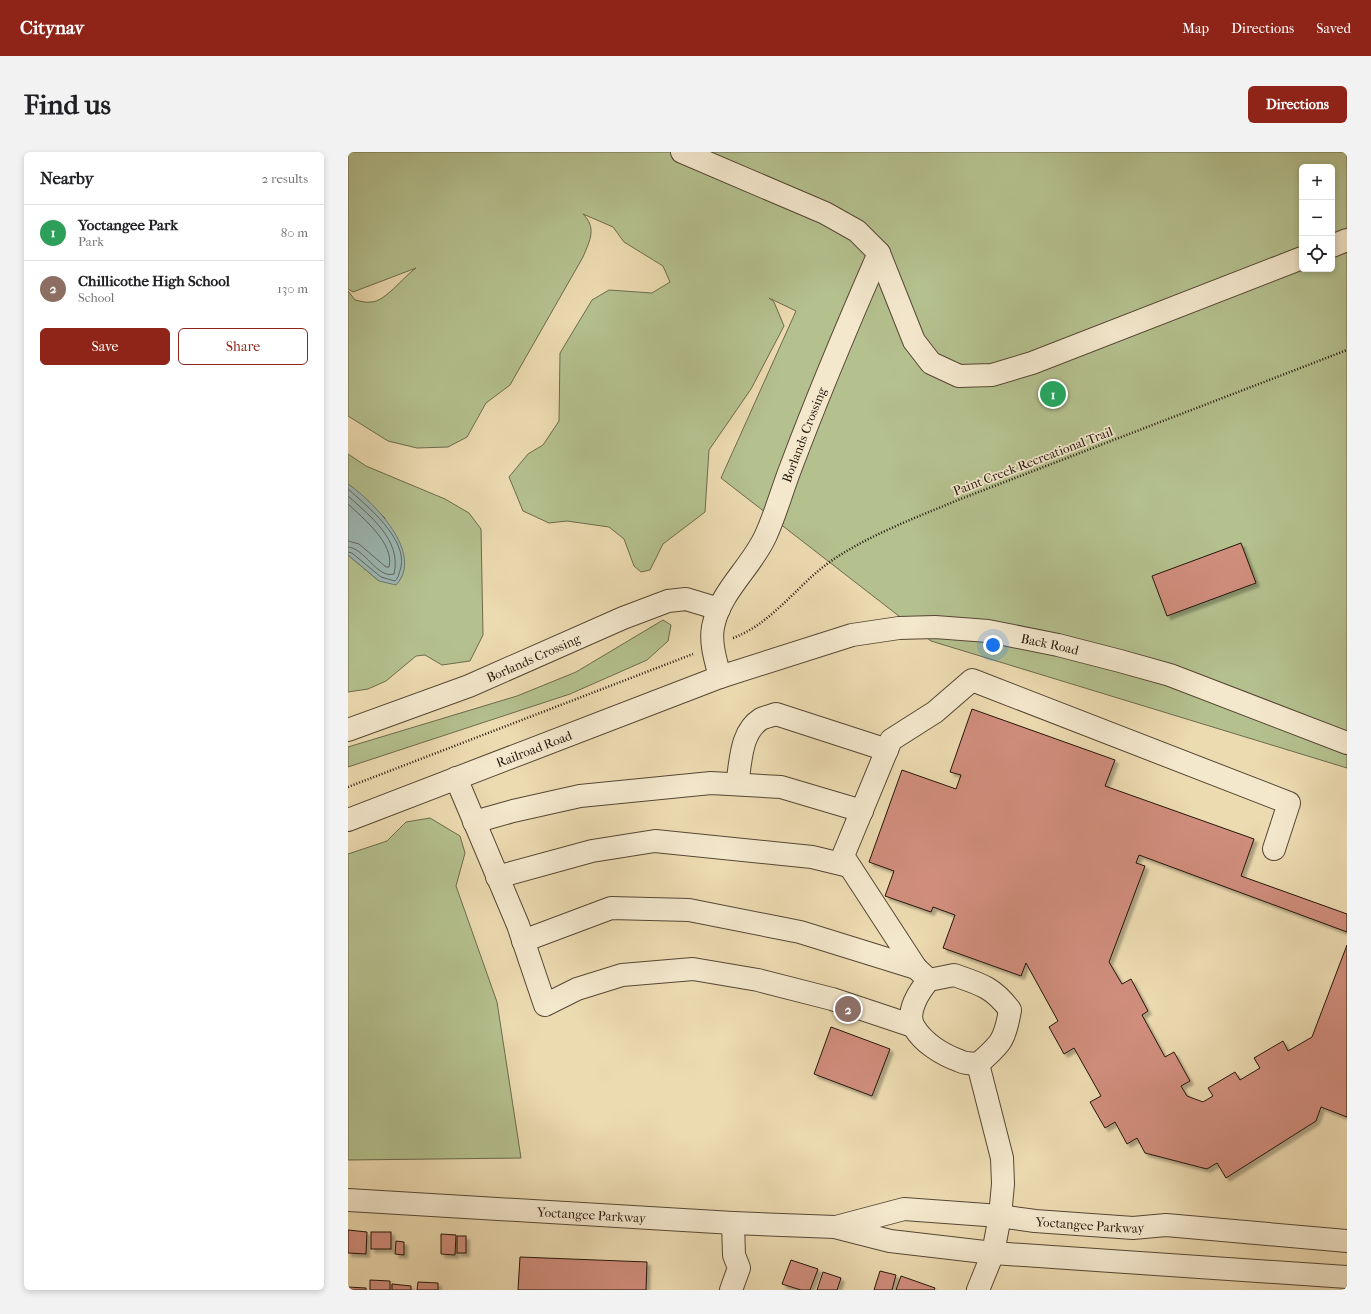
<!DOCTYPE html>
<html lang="en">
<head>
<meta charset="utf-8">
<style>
	:root { --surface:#fff; --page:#f2f2f2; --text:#202124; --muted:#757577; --line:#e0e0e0; --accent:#8f2418 }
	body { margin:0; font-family:"IM FELL French Canon",serif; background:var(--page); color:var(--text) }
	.controls { position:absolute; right:12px; top:12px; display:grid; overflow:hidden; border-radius:6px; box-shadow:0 2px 6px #0003 }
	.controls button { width:36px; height:36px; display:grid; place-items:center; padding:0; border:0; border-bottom:1px solid var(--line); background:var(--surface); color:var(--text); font:20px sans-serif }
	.you { position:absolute; left:645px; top:493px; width:14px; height:14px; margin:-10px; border:3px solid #fff; border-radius:50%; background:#1a73e8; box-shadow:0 0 0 6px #1a73e833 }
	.badge { display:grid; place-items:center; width:26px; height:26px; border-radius:50%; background:var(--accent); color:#fff; font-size:13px; font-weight:700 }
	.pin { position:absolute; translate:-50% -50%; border:2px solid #fff; box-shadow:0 1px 4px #0006 }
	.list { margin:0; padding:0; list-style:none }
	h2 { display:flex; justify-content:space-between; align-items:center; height:52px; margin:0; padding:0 16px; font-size:17px }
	h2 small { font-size:13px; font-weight:400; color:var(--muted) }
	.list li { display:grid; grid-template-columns:26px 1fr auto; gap:12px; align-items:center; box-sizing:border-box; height:56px; padding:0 16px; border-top:1px solid var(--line) }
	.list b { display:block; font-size:15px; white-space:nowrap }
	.list p { margin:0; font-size:13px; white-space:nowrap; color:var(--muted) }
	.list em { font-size:13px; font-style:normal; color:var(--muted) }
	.actions { display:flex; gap:8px; padding:12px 16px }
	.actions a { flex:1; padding:9px 0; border:1px solid var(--accent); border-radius:6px; text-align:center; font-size:14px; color:var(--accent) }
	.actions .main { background:var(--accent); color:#fff }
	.icon { flex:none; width:22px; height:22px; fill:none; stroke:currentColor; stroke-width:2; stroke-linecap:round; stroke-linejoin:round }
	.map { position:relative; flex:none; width:999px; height:1138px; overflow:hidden; border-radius:6px }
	header { display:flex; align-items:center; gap:24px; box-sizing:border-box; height:56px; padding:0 20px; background:var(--accent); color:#fff }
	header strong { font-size:19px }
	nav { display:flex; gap:22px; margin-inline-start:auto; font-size:14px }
	.intro { display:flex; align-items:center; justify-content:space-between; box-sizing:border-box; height:96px; padding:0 24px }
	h1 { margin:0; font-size:28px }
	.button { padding:10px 18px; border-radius:6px; background:var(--accent); color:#fff; font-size:14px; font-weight:700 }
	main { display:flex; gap:24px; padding:0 24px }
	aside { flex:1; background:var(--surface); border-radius:6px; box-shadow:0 2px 6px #0003 }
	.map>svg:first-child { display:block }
	.green { fill:#b4c08e; stroke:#6c6b4c; fill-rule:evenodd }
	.water { fill:#9cb8b4; stroke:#6c7770 }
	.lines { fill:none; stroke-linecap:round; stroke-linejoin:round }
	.shore { stroke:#606760; stroke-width:1 }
	.building { fill:#d08d7c; stroke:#24160b; filter:url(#shadow) }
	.minor-casing { stroke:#564734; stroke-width:24 }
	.path { stroke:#24160b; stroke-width:2.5; stroke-dasharray:1 2; stroke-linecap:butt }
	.minor { stroke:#f3e7cc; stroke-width:22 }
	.labels { text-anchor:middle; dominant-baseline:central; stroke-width:3.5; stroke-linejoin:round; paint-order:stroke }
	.street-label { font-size:13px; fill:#24160b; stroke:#f3e7cc }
</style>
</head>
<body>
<header>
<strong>Citynav</strong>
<nav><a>Map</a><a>Directions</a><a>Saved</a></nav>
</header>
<div class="intro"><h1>Find us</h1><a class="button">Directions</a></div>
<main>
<aside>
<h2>Nearby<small>2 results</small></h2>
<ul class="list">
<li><span class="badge" style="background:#2e9e5b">1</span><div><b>Yoctangee Park</b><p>Park</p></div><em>80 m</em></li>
<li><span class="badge" style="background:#8d6e63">2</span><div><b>Chillicothe High School</b><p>School</p></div><em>130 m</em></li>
</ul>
<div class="actions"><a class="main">Save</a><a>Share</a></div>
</aside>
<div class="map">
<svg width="999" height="1138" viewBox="0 0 999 1138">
	<defs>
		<filter id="shadow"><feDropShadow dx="3.5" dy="3.5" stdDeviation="1" flood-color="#0004"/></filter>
	</defs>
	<rect width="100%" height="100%" fill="#ecdab0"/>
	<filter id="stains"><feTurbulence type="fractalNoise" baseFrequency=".005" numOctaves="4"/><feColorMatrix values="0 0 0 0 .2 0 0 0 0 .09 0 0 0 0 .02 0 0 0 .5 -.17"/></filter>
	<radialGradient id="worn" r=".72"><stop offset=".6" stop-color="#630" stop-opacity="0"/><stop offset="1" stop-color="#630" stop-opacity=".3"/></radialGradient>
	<g class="green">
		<path d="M0,0h999v616l-416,-127 -210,-163 75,-167 -27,-13 5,4 10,24 -33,63 -42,61 -4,62 -42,32 -13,26 -9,2 -7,-6 -10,-27 -15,-12 -42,-6 -18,2 -26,-12 -14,-34 19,-23 15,-9 16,-24 1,-68 32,-53 17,-10 43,3 18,-11 -7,-16 -39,-24 -11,-15 -30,-13c14,14 7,26 0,43l-73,128 -24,18 -19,34 -19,10 -31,1 -29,-7 -40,-25v-125l7,9c5,1 11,3 16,2 14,0 32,-25 45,-34l-63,24 -5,-3zM954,15h30v102h-30z"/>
		<path d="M0,302l18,12 79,33 24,14 12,16 2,106 -13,26 -28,4 -17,-10 -9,1 -30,25 -18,8 -20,3v-137l31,26 6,-63 -37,-34z"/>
		<path d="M315,468l8,5 -3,16 -21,19 -77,34 -222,73v-20l169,-51 59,-24z"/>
		<path d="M82,666l30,18 5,17 -9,33 41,116 24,156 -173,2v-306l39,-13 19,-19z"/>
	</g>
	<path class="water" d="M0,332c26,18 77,70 48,101l-17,-4 -31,-26z"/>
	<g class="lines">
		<g class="shore">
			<path d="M0,337c19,17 59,49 53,78 -2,6 -2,10 -6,14l-14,-4 -29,-24 -4,-1"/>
			<path d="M0,344c22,20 54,44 46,78 -17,5 -29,-26 -46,-27"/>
			<path d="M0,352c15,14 47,40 41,63h-3l-27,-23 -11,-3"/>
		</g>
	</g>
	<g class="building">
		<path d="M893,391l15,40 -89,33 -15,-40z"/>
		<path d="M624,557l143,51 -10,26 149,53 -13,37 106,38v18l-208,-77 -3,8 9,3 -36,96 13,22 9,-5 17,32 -6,4 23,42 9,-5 16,29 -9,5 6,10 16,6 10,-6 -5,-8 27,-16 5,8 20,-12 -6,-10 29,-17 5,10 24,-14 35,-92v172l-26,-10 -5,14 -90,57 -9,-15 -10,6 -62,-16 -8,-15 -10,6 -12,-22 -10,6 -15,-26 11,-6 -27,-48 -10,6 -15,-27 9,-6 -32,-58 -5,13 -78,-28 12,-33 -22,-8 -2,5 -46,-16 9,-25 -25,-9 33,-92 54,19 5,-14 -11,-3z"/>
		<path d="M483,875l59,22 -18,47 -58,-22z"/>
		<path d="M0,1078l19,2 -1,22 -18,-1z"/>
		<rect x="23" y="1080" width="20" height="17"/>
		<path d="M93,1082l15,1 -1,20 -14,-1z"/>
		<rect x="109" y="1084" width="9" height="17"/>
		<path d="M48,1089l8,1v13l-9,-1z"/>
		<path d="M172,1105l127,5 -1,28h-128z"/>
		<path d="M443,1108l27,9 -8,21h-9l-19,-6z"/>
		<path d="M532,1119l16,4 -4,15h-18z"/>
		<path d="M475,1120l18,6 -4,12h-20z"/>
		<path d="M553,1124l34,12 -1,2h-38z"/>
		<path d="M22,1128l20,1v9h-20z"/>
		<path d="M70,1130l20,1v7h-21z"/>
		<path d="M44,1132l19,2v4h-19z"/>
		<path d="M0,1135l18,1v2h-18z"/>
	</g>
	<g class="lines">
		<g class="minor-casing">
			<g id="minor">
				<path d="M334,0l143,61 32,18 22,22 35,88 17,22 28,13 33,-1 40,-12 270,-105"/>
				<path d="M984,94l15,-6"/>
				<path id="s1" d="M372,525c-4,-16 -10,-33 -7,-50 7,-36 39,-60 53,-92 10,-22 16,-45 25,-68 27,-72 57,-143 88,-214"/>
				<path id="s2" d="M0,578l121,-44 154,-68 45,-17 18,-2 33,10"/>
				<path d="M108,626l62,147 27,80 32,-16 45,-14 71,-6 65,11 74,19 81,27"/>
				<path d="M389,632c4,-21 3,-52 24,-65 4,-2 10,-3 15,-5l111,36"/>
				<path id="s3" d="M0,668l372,-143 132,-42 47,-7 36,-1 53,4 70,14 62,16 50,14 177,68"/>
				<path d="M126,670l39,-11 67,-15 131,-13 70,4 81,24"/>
				<path d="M149,725l95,-26 63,-10 157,16 37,9"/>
				<path d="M175,789l88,-33 78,2 111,22 116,36"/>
				<path d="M606,823c26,9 39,12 56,35 -5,30 -9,34 -32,54 -6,-1 -13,0 -18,-3 -17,-6 -37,-18 -46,-34 -9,-15 6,-37 15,-47z"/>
				<path d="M581,828l-13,-12 -73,-112 48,-116 44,-28 37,-32 317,123 -15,46"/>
				<path d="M630,912l24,94 1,26 -3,32 -7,37 -15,37"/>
				<path id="s4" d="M0,1048l385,23 102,4 55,14 103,12 354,24"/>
				<path id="s5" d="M488,1075l68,-18 96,7 35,5 98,7 33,-3 181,16"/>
				<path d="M383,1138l8,-22 -5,-13 -1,-32"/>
			</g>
		</g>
		<g class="path">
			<path d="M385,486c40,-15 64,-53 98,-77 38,-26 84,-43 127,-61l389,-150"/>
			<path d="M0,635l345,-133"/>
		</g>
		<use href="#minor" class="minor"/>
	</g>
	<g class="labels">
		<g class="street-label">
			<text stroke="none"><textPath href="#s1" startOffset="265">Borlands Crossing</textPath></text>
			<text transform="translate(685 309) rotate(-21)">Paint Creek Recreational Trail</text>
			<text stroke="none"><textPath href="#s3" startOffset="737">Back Road</textPath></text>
			<text stroke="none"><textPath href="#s2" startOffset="199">Borlands Crossing</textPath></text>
			<text stroke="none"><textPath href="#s3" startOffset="199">Railroad Road</textPath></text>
			<text stroke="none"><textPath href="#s4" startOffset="244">Yoctangee Parkway</textPath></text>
			<text stroke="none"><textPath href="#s5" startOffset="257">Yoctangee Parkway</textPath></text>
		</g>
	</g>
	<rect width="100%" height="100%" filter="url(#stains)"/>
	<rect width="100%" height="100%" fill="url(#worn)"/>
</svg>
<div class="controls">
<button>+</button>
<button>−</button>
<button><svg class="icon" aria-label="locate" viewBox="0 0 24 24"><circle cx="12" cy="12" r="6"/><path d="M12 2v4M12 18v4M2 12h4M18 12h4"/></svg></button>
</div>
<div class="you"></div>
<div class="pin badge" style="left:705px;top:242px;background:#2e9e5b">1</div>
<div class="pin badge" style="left:500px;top:857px;background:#8d6e63">2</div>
</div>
</main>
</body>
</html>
